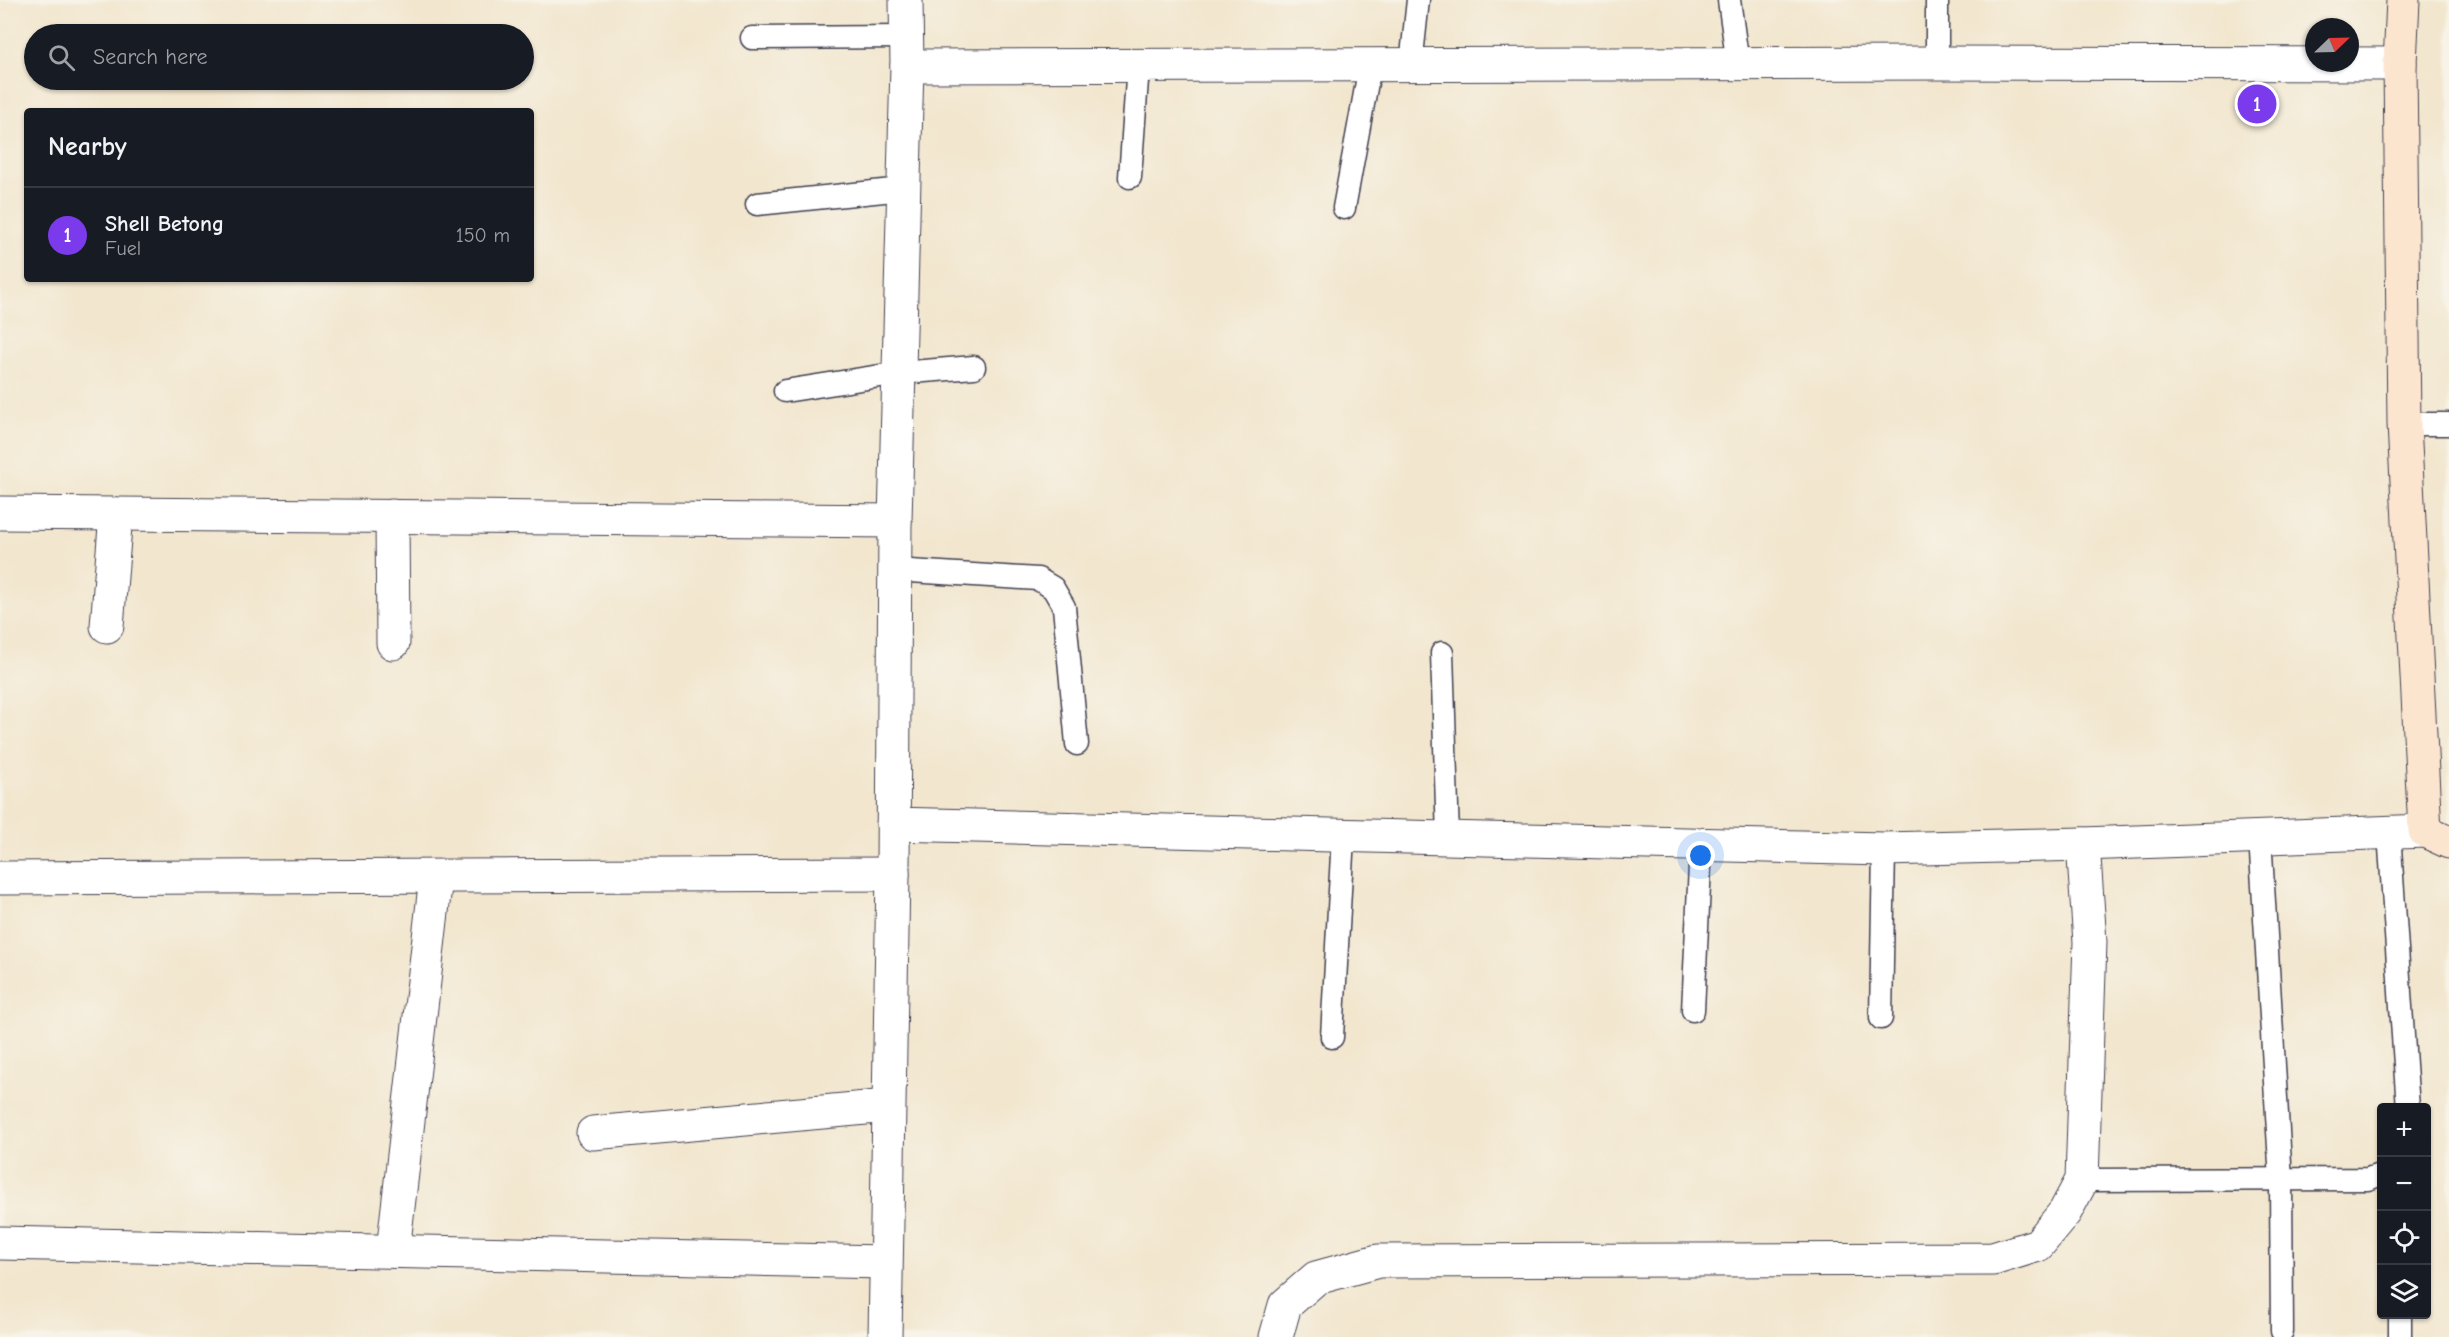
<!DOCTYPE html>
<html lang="en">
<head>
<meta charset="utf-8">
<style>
	:root { --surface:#171b24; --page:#242831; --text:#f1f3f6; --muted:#9ea1a6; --line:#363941; --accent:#7c3aed }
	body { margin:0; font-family:"Comic Neue",sans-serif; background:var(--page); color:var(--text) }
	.controls { position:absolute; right:18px; bottom:18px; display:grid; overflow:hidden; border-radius:6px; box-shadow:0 2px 4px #0004 }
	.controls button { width:54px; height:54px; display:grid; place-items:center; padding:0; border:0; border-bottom:2px solid var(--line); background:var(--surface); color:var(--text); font:30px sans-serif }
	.compass { position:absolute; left:2305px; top:18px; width:54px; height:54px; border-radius:50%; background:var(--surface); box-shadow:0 2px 4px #0004; rotate:67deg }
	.you { position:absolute; left:1701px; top:856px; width:21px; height:21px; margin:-15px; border:4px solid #fff; border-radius:50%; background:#1a73e8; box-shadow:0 0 0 9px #1a73e833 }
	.badge { display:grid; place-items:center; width:39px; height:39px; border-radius:50%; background:var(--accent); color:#fff; font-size:20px; font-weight:700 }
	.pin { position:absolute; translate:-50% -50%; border:3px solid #fff; box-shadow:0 2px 6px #0006 }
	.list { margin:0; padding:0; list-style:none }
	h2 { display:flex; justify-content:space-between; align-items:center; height:78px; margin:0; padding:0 24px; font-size:26px }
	h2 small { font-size:20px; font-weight:400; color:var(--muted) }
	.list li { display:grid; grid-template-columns:39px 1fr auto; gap:18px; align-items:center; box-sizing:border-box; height:96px; padding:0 24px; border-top:2px solid var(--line) }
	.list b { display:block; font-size:22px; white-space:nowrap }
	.list p { margin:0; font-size:20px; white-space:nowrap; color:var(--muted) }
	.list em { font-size:20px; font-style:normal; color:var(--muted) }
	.icon { flex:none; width:33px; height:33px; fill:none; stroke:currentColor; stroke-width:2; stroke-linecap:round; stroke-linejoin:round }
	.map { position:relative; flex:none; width:2449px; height:1337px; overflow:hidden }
	.search { position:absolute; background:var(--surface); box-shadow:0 2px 4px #0004; left:24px; top:24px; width:510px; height:66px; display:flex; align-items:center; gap:15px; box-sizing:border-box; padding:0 21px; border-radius:33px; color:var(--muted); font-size:22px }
	.panel { position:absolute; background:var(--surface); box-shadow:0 2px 4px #0004; left:24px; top:108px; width:510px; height:174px; border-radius:6px }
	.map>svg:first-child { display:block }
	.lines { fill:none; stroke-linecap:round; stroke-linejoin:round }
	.lane-casing { stroke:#413f51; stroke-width:25 }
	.street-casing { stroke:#413f51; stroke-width:35 }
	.secondary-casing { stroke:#413f51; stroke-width:35 }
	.lane { stroke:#fff; stroke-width:22 }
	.street { stroke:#fff; stroke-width:33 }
	.secondary { stroke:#fce5cf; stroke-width:33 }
</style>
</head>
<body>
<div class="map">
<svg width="2449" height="1337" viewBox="0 0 2449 1337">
	<rect width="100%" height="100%" fill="#f7f3e8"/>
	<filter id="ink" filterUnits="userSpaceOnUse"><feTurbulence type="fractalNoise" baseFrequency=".0167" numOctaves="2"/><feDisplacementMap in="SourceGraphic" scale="12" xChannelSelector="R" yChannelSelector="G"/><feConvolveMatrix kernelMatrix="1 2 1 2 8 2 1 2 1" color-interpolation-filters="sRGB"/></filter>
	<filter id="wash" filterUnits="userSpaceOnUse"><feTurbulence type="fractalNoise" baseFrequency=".008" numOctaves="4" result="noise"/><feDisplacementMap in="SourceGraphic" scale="24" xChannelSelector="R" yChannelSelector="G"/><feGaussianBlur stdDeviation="1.35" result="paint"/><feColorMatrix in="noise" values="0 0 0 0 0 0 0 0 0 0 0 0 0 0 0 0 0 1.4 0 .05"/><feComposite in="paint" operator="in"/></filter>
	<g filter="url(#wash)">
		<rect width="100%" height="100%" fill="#f2e6ce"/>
	</g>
	<g filter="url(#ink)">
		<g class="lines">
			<g class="lane-casing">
				<g id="lane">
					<path d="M1729,0l9,65"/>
					<path d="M1937,0v63"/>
					<path d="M752,38l154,-1"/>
					<path d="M1411,65l7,-65"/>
					<path d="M1130,177l8,-111"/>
					<path d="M757,204l146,-15"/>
					<path d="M1344,208l26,-142"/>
					<path d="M785,391l114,-18 75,-6"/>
					<path d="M2404,424h45"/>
					<path d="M894,570l144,9 15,9 11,19 13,137"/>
					<path d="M1442,653l6,185"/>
					<path d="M2389,833l19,275"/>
					<path d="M2260,837l21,343 1,151"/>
					<path d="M1693,1010l8,-165"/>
					<path d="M1881,1018l3,-169"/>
					<path d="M1332,1037l11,-201"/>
					<path d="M2082,1180l286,-1 14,-5"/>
					<path d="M2400,1314v23"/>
				</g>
			</g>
			<g class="street-casing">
				<g id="street">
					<path d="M907,66l1030,-3 463,1"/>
					<path d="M0,513l895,8"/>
					<path d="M392,516l1,127"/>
					<path d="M107,626l9,-112"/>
					<path d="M893,824l991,25 199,-5 342,-13"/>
					<path d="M0,878l893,-4"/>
					<path d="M593,1133l295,-27"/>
					<path d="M0,1243l885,19"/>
					<path d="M393,1251l43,-374"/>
					<path d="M885,1337l8,-463 2,-353 12,-455 -1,-66"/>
					<path d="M1276,1337l9,-32 31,-27 62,-17 615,-2 45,-14 27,-33 17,-32 8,-238 -7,-98"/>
				</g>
			</g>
			<g class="secondary-casing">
				<path id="secondary" d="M2403,0l-3,64 4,360 21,407 24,11"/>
			</g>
			<use href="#lane" class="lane"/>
			<use href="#street" class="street"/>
			<use href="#secondary" class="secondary"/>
		</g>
	</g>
</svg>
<div class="controls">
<button>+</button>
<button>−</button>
<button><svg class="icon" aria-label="locate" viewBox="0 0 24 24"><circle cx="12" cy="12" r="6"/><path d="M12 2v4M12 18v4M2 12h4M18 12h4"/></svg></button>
<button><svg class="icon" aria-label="layers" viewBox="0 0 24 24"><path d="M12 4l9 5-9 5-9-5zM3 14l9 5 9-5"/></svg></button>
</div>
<svg class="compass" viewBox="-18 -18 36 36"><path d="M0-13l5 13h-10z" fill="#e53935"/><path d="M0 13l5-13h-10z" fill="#9ea1a6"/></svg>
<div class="you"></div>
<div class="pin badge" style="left:2257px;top:104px">1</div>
<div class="search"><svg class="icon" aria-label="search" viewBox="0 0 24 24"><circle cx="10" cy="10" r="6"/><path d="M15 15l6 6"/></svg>Search here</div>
<section class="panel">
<h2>Nearby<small></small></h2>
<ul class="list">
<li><span class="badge">1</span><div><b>Shell Betong</b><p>Fuel</p></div><em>150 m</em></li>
</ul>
</section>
</div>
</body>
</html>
